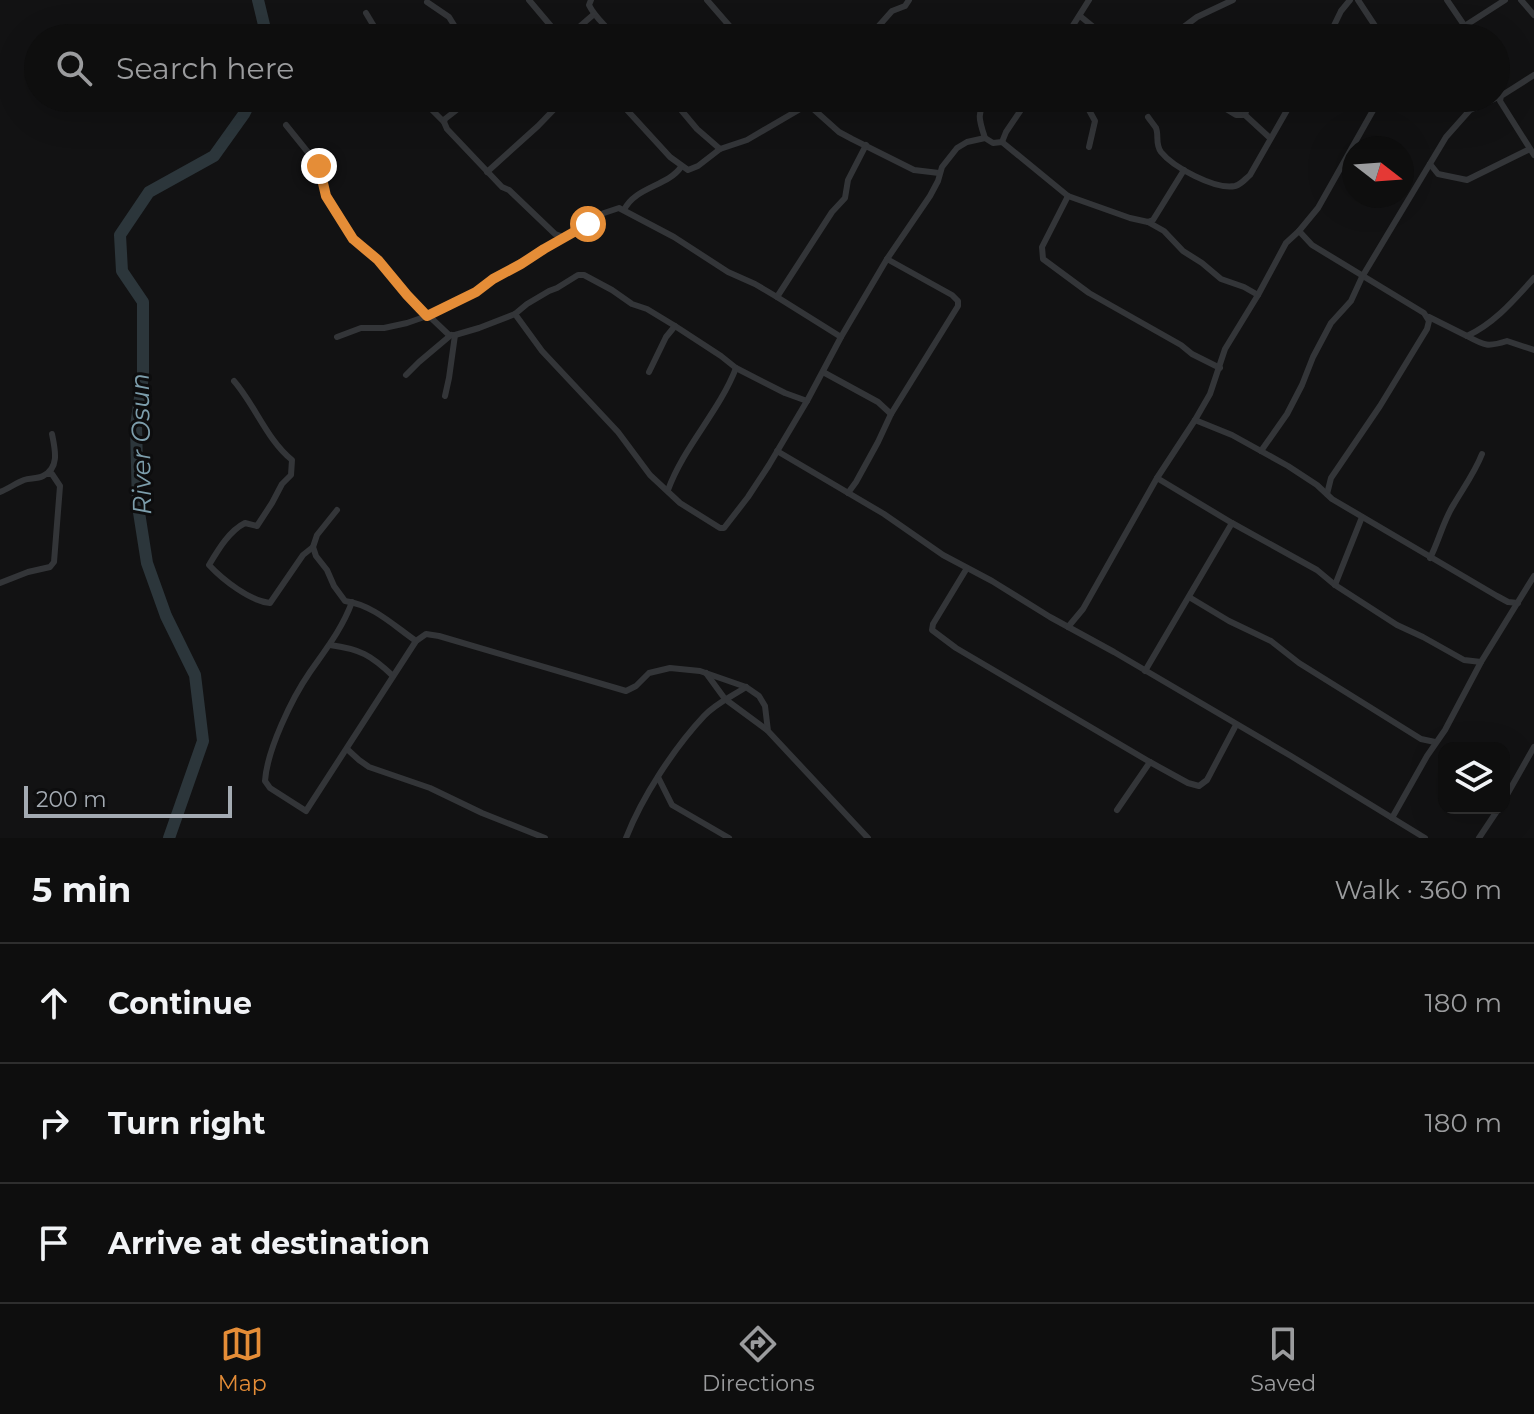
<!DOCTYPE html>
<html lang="en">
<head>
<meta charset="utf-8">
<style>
	:root { --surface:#0e0e0e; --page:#171717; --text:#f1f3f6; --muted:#9b9c9e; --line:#2e2e2e; --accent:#e58d37 }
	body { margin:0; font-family:Montserrat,sans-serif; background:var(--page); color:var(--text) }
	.controls { position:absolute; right:24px; bottom:24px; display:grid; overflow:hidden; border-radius:16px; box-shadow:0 8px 32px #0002 }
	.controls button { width:72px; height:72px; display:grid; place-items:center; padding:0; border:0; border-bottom:2px solid var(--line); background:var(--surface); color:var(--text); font:40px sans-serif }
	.compass { position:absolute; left:1342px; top:136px; width:72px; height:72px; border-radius:50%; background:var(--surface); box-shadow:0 8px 32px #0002; rotate:107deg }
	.scale { position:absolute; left:24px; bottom:20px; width:208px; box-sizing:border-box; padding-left:8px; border:4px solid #a4abb3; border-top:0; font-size:22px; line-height:28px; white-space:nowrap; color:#a4abb3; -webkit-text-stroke:6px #0d0d0e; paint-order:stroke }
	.stop { position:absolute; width:24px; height:24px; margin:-18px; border:6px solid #e58d37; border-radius:50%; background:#fff }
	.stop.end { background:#e58d37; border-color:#fff; box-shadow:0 2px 8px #0008 }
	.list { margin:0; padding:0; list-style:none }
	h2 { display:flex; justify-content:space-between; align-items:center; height:104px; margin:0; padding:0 32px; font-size:34px }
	h2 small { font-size:26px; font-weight:400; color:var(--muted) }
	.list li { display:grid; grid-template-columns:52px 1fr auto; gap:24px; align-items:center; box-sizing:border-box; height:120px; padding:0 32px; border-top:2px solid var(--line) }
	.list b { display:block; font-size:30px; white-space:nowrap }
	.list em { font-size:26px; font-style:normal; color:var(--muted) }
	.icon { flex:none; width:44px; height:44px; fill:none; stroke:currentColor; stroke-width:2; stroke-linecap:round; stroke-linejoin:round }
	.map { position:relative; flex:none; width:1534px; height:838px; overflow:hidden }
	.search { position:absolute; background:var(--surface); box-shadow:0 8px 32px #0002; left:24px; right:24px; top:24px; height:88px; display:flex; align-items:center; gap:20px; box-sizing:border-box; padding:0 28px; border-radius:44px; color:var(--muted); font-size:30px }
	.sheet { height:464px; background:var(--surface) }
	nav { display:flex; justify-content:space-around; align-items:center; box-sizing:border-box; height:112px; border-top:2px solid var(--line); background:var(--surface); font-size:22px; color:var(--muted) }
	nav a { display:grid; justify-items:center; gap:4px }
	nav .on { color:var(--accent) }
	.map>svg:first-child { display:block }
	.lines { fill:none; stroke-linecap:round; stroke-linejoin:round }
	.river { stroke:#2c363b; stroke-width:12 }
	.minor { stroke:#333538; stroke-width:6 }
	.route { stroke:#e58d37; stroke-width:10 }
	.labels { text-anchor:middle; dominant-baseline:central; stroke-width:6; stroke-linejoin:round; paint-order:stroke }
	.water-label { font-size:26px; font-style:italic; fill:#7d9eac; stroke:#0d0d0e }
</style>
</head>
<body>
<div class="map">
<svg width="1534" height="838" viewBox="0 0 1534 838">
	<rect width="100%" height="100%" fill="#121213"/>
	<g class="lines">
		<g class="river">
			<path d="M258,0l7,29v9"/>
			<path d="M169,838l34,-97 -8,-66 -29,-59 -19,-53 -9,-57 -2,-80 7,-50v-74l-21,-31 -2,-36 29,-43 65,-36 30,-42 8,-16"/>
		</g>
		<g class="minor">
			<path d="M529,0l32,38"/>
			<path d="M591,0l-2,5c6,13 18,21 26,33"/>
			<path d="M707,0l33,38"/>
			<path d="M1358,0l25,38"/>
			<path d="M1447,0l17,25"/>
			<path d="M1521,0l13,15"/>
			<path d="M427,2l22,15 13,21"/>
			<path d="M366,13l15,25"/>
			<path d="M1080,16l27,22"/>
			<path d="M570,38l1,-4 22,-19"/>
			<path d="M880,38l-4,-9 16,-18 13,-5 4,-6"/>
			<path d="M1065,38l24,-38"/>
			<path d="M1169,38l28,-21 36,-17"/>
			<path d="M1328,38l13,-27 9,-11"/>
			<path d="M1446,38l59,-38"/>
			<path d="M1534,75l-33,21 -1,5 34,54"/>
			<path d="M420,98l24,24"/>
			<path d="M472,98l-27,21 -1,3 3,7 55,58 7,3 46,44 9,3"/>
			<path d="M616,98l54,59 18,13 10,-4 22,-17"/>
			<path d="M671,98l26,31 23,20 27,-9 72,-42"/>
			<path d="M801,98l38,34 13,7 62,31 25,3"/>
			<path d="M1074,98l10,3 11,20 -6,26"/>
			<path d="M1208,98l28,17h9l25,23"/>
			<path d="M1245,115l5,-17"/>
			<path d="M1148,117c2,3 6,8 8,11 3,7 -1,16 5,24 12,15 54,38 74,34 7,-2 10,-7 15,-11l44,-77"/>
			<path d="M286,125l33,41 7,30 27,43 25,21 29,35 42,40h6l24,-7 36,-14 12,-10 22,-13 8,-3 21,-13h6l28,15 20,14 15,5 28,17 46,30 15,12 49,25 22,8"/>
			<path d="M985,138c-6,-18 -9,-25 3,-40"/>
			<path d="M1002,142l66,54 62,22 18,4 5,-2 31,-50"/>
			<path d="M1430,164l8,10 29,6 63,-31"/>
			<path d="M487,172l51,-46 27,-28"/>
			<path d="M1068,196l-26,51 1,12 46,34 92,52 11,9 28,14"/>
			<path d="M624,210c11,-23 44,-24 57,-43"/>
			<path d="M1148,222l16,9 19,20 19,12 19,16 23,8 14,8"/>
			<path d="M1299,231l13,14 112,68 5,8 -2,8 -47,77 -49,72 -4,16"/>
			<path d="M777,297l55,-85 13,-14 3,-18 18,-35"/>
			<path d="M515,314l27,37 76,81 32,43 30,28 40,25h4l24,-31 21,-32 38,-64 34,-64 46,-78 43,-63 8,-15 4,-14 15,-19 10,-6 18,-4 8,5 9,-1 4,-10 23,-34"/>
			<path d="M1429,317l38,19c28,-13 47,-36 67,-58"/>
			<path d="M1467,336c18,10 21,11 40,5l27,9"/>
			<path d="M337,337l24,-9h23l23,-5 20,-7 49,-24 17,-13 28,-15 23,-15 60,-36 15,-5 55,29 54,35 27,12 22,13 64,40"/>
			<path d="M649,372l17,-35 9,-11"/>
			<path d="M823,372l55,30 13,12"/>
			<path d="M406,375l13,-13 32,-27"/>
			<path d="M234,381c21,24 33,59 58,79l-1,15 -9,9 -10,19 -15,23 -12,-3c-16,8 -27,27 -36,42 14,15 41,36 61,38l33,-48 10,-8"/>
			<path d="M445,396l4,-18 6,-43"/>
			<path d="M1195,420l37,15 56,31 29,19 15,14 165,97 11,6 10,1"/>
			<path d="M777,451l107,63 59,41 49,26 58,36 64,35 177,104 134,82"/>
			<path d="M1261,451l26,-37 15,-29 11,-28 18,-34 20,-22 11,-24 84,-140 24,-27 26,-12"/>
			<path d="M1157,478l75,45 85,47 18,15 62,40 26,12 41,23 17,2"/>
			<path d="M668,490c16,-44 51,-78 68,-122"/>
			<path d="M0,492c8,-3 16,-9 24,-12 6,-2 13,-1 19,-4 17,-8 12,-27 9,-42"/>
			<path d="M848,493l8,-11 22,-40 13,-28 67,-108v-5l-6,-6 -65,-36"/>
			<path d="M337,510l-20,25 -4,12 3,9 11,14 7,16 11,15c28,4 48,24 71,40"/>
			<path d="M1430,558c9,-17 13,-37 24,-54 10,-17 21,-32 28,-50"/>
			<path d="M967,568l-34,56 -1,6 24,18 194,114 38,21 11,3 8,-6 29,-55"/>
			<path d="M0,583l28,-11 22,-5 4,-5 6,-76 -8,-12h-5"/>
			<path d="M1335,585l27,-68"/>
			<path d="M1189,597l40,24 42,20 28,22 122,76 14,3"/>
			<path d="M352,602c-10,27 -26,47 -42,70 -18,26 -43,78 -45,109l5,7 36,23 110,-170 10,-7 13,2 187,55 10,-5 13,-13 21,-5 30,3 46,16 13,9 6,10 3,25 100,107"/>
			<path d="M1068,627l15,-18 74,-131 38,-58 15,-26 15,-45 33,-54 28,-52 13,-12 19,-23 62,-110"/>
			<path d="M330,645c30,4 41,10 63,31"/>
			<path d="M1145,671l87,-148"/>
			<path d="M706,673l19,26 42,31"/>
			<path d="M347,749l12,11 10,7 61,21 52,25 63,25"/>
			<path d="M658,777l14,28 57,33"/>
			<path d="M1504,800l30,-53"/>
			<path d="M1117,810l33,-48"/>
			<path d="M1392,818l35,-62 18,-26 36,-68 53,-86"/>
			<path d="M626,838c16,-41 48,-90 78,-122 12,-13 27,-19 42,-29"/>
			<path d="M1479,838l20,-30"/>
		</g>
	</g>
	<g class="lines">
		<path class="route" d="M319,166l7,30 27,43 25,21 29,35 20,21 49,-24 17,-13 28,-15 23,-15 44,-25"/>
	</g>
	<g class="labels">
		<g class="water-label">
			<text transform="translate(141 444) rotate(-91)">River Osun</text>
		</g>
	</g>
</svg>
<div class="controls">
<button><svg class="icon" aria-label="layers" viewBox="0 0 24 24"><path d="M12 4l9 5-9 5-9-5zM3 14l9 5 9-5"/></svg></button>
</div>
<svg class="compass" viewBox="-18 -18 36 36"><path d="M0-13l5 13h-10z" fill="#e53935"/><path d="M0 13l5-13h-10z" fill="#9b9c9e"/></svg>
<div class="scale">200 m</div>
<div class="stop" style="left:588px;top:224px"></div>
<div class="stop end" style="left:319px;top:166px"></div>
<div class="search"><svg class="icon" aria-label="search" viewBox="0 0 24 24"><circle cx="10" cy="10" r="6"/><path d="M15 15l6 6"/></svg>Search here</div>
</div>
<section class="sheet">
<h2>5 min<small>Walk · 360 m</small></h2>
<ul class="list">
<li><svg class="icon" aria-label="ahead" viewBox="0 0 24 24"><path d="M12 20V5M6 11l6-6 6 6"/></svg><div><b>Continue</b></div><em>180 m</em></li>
<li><svg class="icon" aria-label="right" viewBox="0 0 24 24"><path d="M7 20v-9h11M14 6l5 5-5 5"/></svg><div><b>Turn right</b></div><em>180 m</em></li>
<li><svg class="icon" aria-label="arrive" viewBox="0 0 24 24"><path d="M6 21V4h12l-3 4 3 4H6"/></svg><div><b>Arrive at destination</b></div></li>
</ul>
</section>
<nav>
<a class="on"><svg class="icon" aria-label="map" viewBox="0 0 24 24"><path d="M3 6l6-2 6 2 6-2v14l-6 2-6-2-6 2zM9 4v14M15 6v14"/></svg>Map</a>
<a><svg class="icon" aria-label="directions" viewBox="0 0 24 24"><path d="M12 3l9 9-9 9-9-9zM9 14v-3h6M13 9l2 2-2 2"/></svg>Directions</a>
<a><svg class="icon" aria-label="saved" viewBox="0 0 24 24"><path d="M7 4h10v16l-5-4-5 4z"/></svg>Saved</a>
</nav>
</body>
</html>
